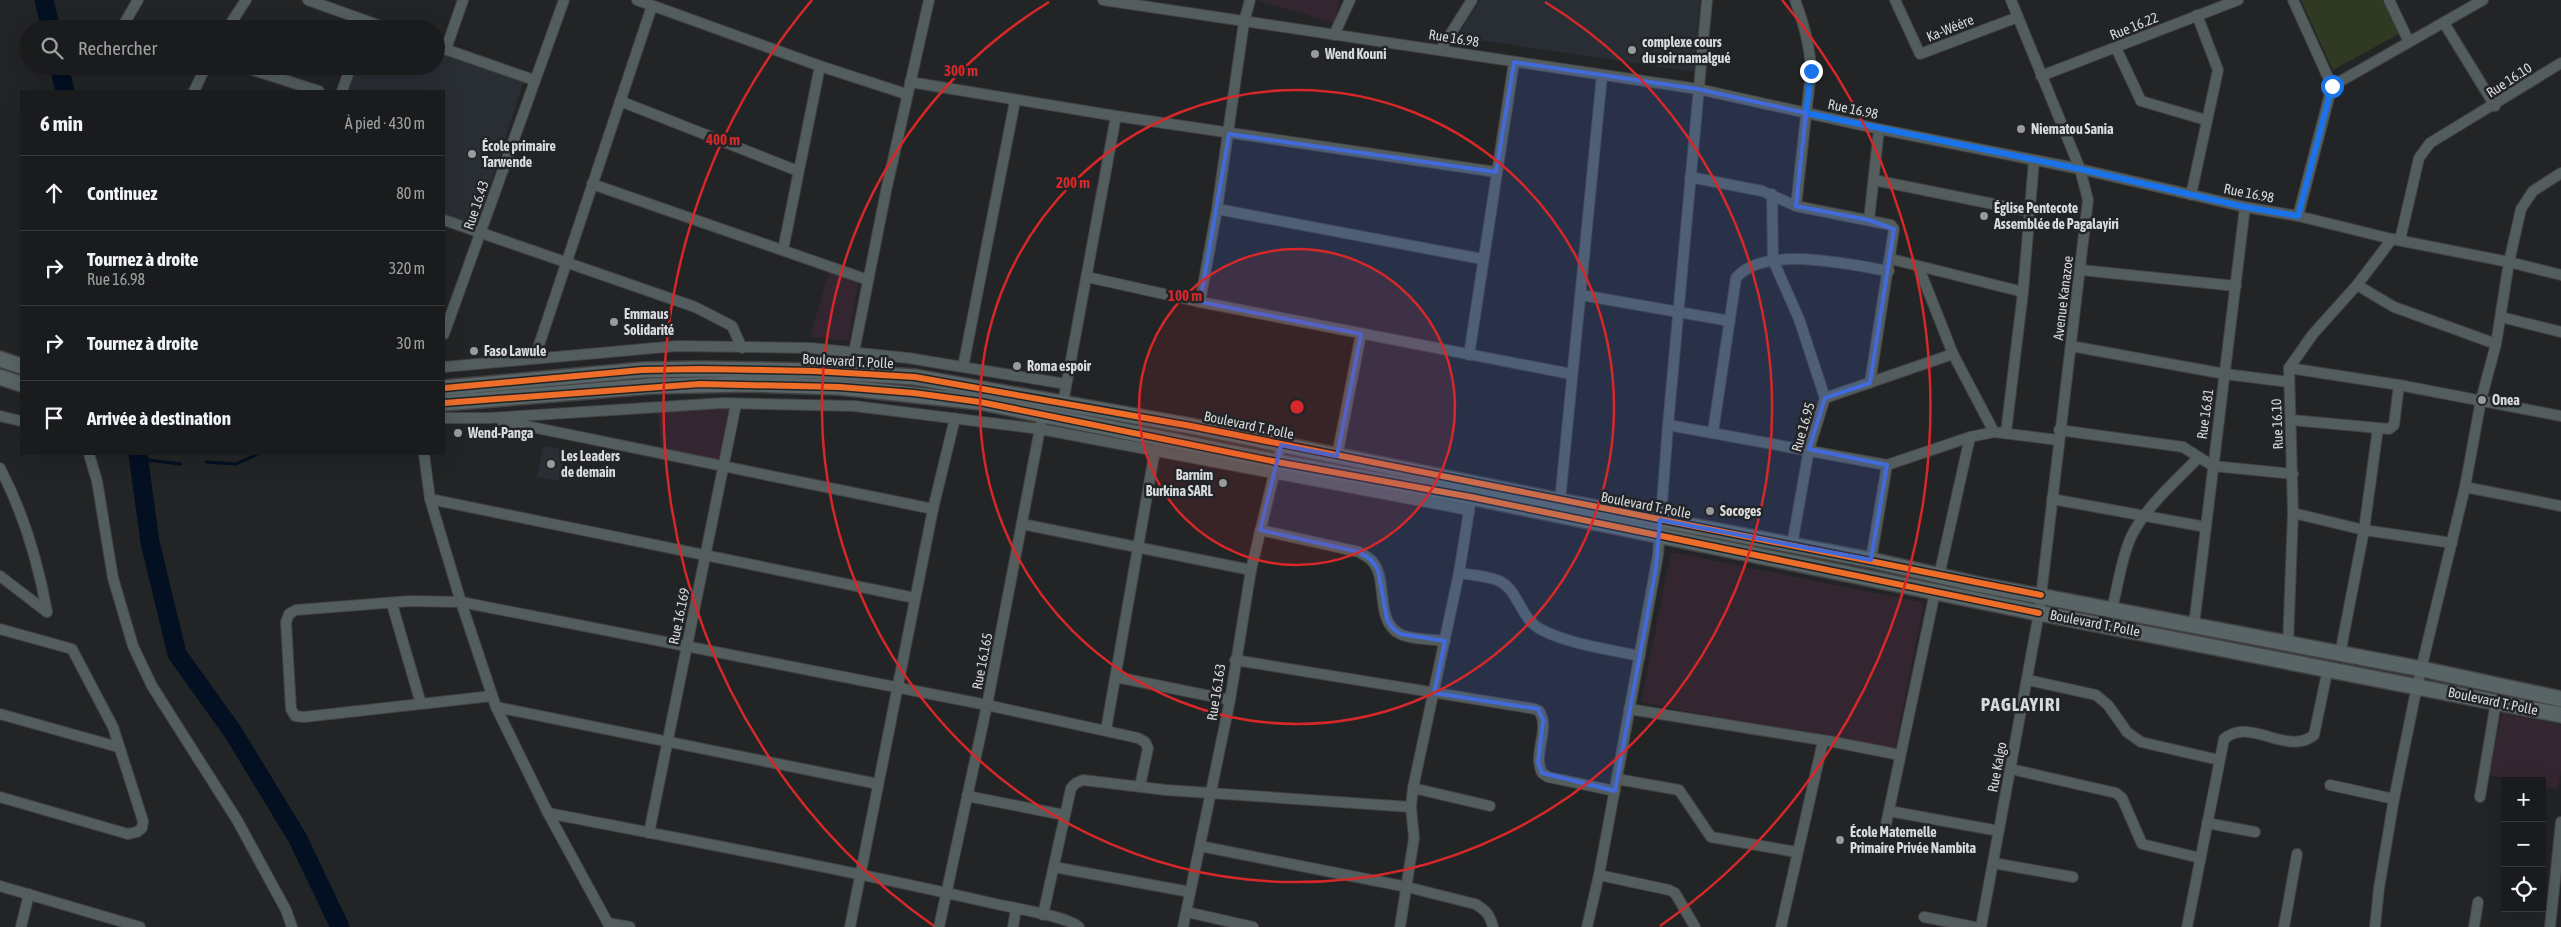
<!DOCTYPE html>
<html lang="fr">
<head>
<meta charset="utf-8">
<style>
	:root { --surface:#1a1b1c; --page:#232425; --text:#f1f3f6; --muted:#9fa1a3; --line:#38393b }
	body { margin:0; font-family:"Asap Condensed",sans-serif; background:var(--page); color:var(--text) }
	.controls { position:absolute; right:15px; bottom:15px; display:grid; overflow:hidden; border-radius:0px; box-shadow:0 5px 20px #0002 }
	.controls button { width:45px; height:45px; display:grid; place-items:center; padding:0; border:0; border-bottom:1px solid var(--line); background:var(--surface); color:var(--text); font:25px sans-serif }
	.stop { position:absolute; width:15px; height:15px; margin:-11px; border:4px solid #1a73e8; border-radius:50%; background:#fff }
	.stop.end { background:#1a73e8; border-color:#fff; box-shadow:0 1px 5px #0008 }
	.list { margin:0; padding:0; list-style:none }
	h2 { display:flex; justify-content:space-between; align-items:center; height:65px; margin:0; padding:0 20px; font-size:21px }
	h2 small { font-size:16px; font-weight:400; color:var(--muted) }
	.list li { display:grid; grid-template-columns:32px 1fr auto; gap:15px; align-items:center; box-sizing:border-box; height:75px; padding:0 20px; border-top:1px solid var(--line) }
	.list b { display:block; font-size:19px; white-space:nowrap }
	.list p { margin:0; font-size:16px; white-space:nowrap; color:var(--muted) }
	.list em { font-size:16px; font-style:normal; color:var(--muted) }
	.icon { flex:none; width:28px; height:28px; fill:none; stroke:currentColor; stroke-width:2; stroke-linecap:round; stroke-linejoin:round }
	.map { position:relative; flex:none; width:2561px; height:927px; overflow:hidden }
	.search { position:absolute; background:var(--surface); box-shadow:0 5px 20px #0002; left:20px; top:20px; width:425px; height:55px; display:flex; align-items:center; gap:12px; box-sizing:border-box; padding:0 18px; border-radius:28px; color:var(--muted); font-size:19px }
	.panel { position:absolute; background:var(--surface); box-shadow:0 5px 20px #0002; left:20px; top:90px; width:425px; height:365px; border-radius:0px }
	.map>svg:first-child { display:block }
	.commercial { fill:#332630 }
	.built { fill:#292e34 }
	.green { fill:#303a23 }
	.lines { fill:none; stroke-linecap:round; stroke-linejoin:round }
	.stream { stroke:#031022; stroke-width:3 }
	.river { stroke:#031022; stroke-width:19 }
	.minor-casing { stroke:#414142; stroke-width:12 }
	.highway-casing { stroke:#414142; stroke-width:18 }
	.minor { stroke:#535d5e; stroke-width:10 }
	.highway { stroke:#586465; stroke-width:15 }
	.cycleway-casing { stroke:#222427; stroke-width:9 }
	.cycleway { stroke:#ee6e29; stroke-width:6 }
	.route { stroke:#1a73e8; stroke-width:6 }
	.marked { fill:#426ad9; fill-opacity:0.2; stroke:#426ad9; stroke-width:4; stroke-linejoin:round }
	.ring { fill:none; stroke:#d62828; stroke-width:2.5 }
	.poi-dot { fill:#999a9c; stroke:#222427; stroke-width:2 }
	.labels { text-anchor:middle; dominant-baseline:central; stroke-width:5; stroke-linejoin:round; paint-order:stroke }
	.street-label { font-size:14px; fill:#d8dadb; stroke:#222427 }
	.poi-label { font-size:14px; font-weight:bold; fill:#d8dadb; stroke:#222427; text-anchor:start }
	.district-label { font-size:19px; font-weight:bold; letter-spacing:1px; fill:#d6d9dd; stroke:#222427 }
	.centre { fill:#d62828; stroke:#222427; stroke-width:2.5 }
	.ring-label { font-size:15px; text-anchor:middle; font-weight:bold; fill:#d62828; stroke:#222427; stroke-width:5; stroke-linejoin:round; paint-order:stroke }
</style>
</head>
<body>
<div class="map">
<svg width="2561" height="927" viewBox="0 0 2561 927">
	<rect width="100%" height="100%" fill="#232426"/>
	<g class="commercial">
		<path d="M1256,0h83l-4,23z"/>
		<path d="M829,272l29,10 -9,59 -39,-4z"/>
		<path d="M731,409l-9,51 -61,-11 -3,-39z"/>
		<path d="M1671,552l253,51 -30,150 -253,-51z"/>
		<path d="M2502,713l59,12v47l-3,17 -16,-3v-5h-25l-28,-6z"/>
	</g>
	<g class="built">
		<path d="M1480,0h220l-5,72 -230,-34 -5,-7z"/>
		<path d="M436,52l88,28 -47,147 -33,-11v-125h-98l9,-25h81z"/>
		<path d="M543,446l22,4 -6,31 -22,-4z"/>
	</g>
	<path class="green" d="M2301,0h92l13,30 -73,40z"/>
	<g class="lines">
		<g class="stream">
			<path d="M140,459l41,5"/>
			<path d="M206,462l30,2 22,-10"/>
		</g>
		<g class="river">
			<path d="M44,0l7,29"/>
			<path d="M59,66l6,25"/>
			<path d="M138,454l12,88 27,112 56,78 65,107 42,88"/>
		</g>
		<g class="minor-casing">
			<g id="minor">
				<path d="M308,0l81,29"/>
				<path d="M637,0l183,66 86,28"/>
				<path d="M1103,0l595,89 181,40 201,40 165,38 53,9 94,23 117,23 52,13"/>
				<path d="M1895,0l25,54 98,-37"/>
				<path d="M2293,0l39,86 -34,130"/>
				<path d="M2389,0l20,42"/>
				<path d="M2444,23l51,83"/>
				<path d="M121,29l17,-29"/>
				<path d="M227,29l19,-29"/>
				<path d="M1334,35l16,-35"/>
				<path d="M436,46l98,34"/>
				<path d="M2116,48l25,53 65,19"/>
				<path d="M446,49l17,-49"/>
				<path d="M1441,49l31,-49"/>
				<path d="M240,66l79,25"/>
				<path d="M2041,76l197,-76"/>
				<path d="M910,82l206,34 380,56"/>
				<path d="M2332,86l151,-86"/>
				<path d="M194,91l12,-25"/>
				<path d="M342,91l9,-25"/>
				<path d="M620,101l178,70"/>
				<path d="M1690,177l72,14 34,15 15,-135c-1,-26 -7,-47 -16,-71"/>
				<path d="M1874,180l154,31"/>
				<path d="M592,184l276,96"/>
				<path d="M1772,194l1,66 26,59 26,79 -16,51 -17,96"/>
				<path d="M2191,195l27,-125 -21,-55"/>
				<path d="M1796,206l95,19 3,4 -24,154"/>
				<path d="M1217,209l265,50"/>
				<path d="M444,220l251,87 37,19 10,22"/>
				<path d="M1869,220l10,-91"/>
				<path d="M2400,240l19,-82 11,-15 131,-80"/>
				<path d="M783,250l37,-184"/>
				<path d="M1891,259l132,33"/>
				<path d="M1919,268l34,86 41,78"/>
				<path d="M2081,270l155,16"/>
				<path d="M1087,277l113,25 371,72"/>
				<path d="M2357,285l37,22 102,37"/>
				<path d="M1581,295l149,26"/>
				<path d="M1200,302l17,-93 27,-187 6,-22"/>
				<path d="M2501,317l60,15"/>
				<path d="M444,334l120,-334"/>
				<path d="M2071,346l154,28 64,8"/>
				<path d="M1469,355l45,-293"/>
				<path d="M535,357l117,-351"/>
				<path d="M444,367l233,-21 134,2 97,10 158,26"/>
				<path d="M963,367l52,-266"/>
				<path d="M2289,368l110,17 162,31"/>
				<path d="M850,372l36,-181 43,-191"/>
				<path d="M1825,398l128,-44"/>
				<path d="M1063,403l53,-287"/>
				<path d="M0,416l21,5"/>
				<path d="M444,418h45l234,-15 131,3 186,23 429,81"/>
				<path d="M2292,420l97,9 5,-4 5,-40"/>
				<path d="M502,421l431,88"/>
				<path d="M1668,425l219,40 83,-28 24,-5 64,8"/>
				<path d="M2059,430l124,17 30,19 80,8"/>
				<path d="M1713,432l23,-154c28,-34 115,-13 153,-7"/>
				<path d="M2006,432l17,-140 11,-132"/>
				<path d="M89,454l8,27 16,97 20,68 19,40 85,134 49,90 6,17"/>
				<path d="M424,454l6,45 31,103 35,105 52,106 62,114"/>
				<path d="M1337,456l24,-122"/>
				<path d="M0,468c24,46 38,93 47,144"/>
				<path d="M2465,487l96,19"/>
				<path d="M430,499l485,99"/>
				<path d="M2052,499l154,28"/>
				<path d="M1560,501l42,-426"/>
				<path d="M2293,513l71,17 88,13"/>
				<path d="M1022,524l229,46"/>
				<path d="M1260,530l99,22c4,3 10,5 13,9 17,19 2,60 28,73 12,6 31,5 45,7"/>
				<path d="M1871,560l16,-95"/>
				<path d="M1459,573c12,2 27,3 38,7 22,8 22,39 45,50 30,15 66,19 98,26"/>
				<path d="M0,576l47,36"/>
				<path d="M1939,576l31,-139"/>
				<path d="M392,604l29,100"/>
				<path d="M2112,609c6,-23 9,-50 19,-72 15,-31 45,-56 68,-80"/>
				<path d="M2194,625l51,-418"/>
				<path d="M0,629l72,20 41,78 30,94 -1,7 -5,4 -9,2 -128,-37"/>
				<path d="M2288,644l5,-131 -4,-145 24,-34 44,-49 35,-46"/>
				<path d="M2340,654l24,-124 14,-102"/>
				<path d="M1235,660l300,49 4,2c12,17 -7,43 3,62l6,4 67,14"/>
				<path d="M1116,677l114,23"/>
				<path d="M2028,680l68,15 12,10 19,27 14,10 78,18"/>
				<path d="M492,696l-188,21 -9,-1 -4,-7 -5,-87 3,-8 7,-4 114,-9 51,1 526,103 151,33 7,4 3,6 -8,38"/>
				<path d="M496,707l382,77"/>
				<path d="M1629,709l205,33 66,13"/>
				<path d="M0,714l118,33"/>
				<path d="M1106,730l49,-280"/>
				<path d="M2011,769l105,24 6,5 20,46 58,14"/>
				<path d="M1617,779l62,11 32,47 85,15"/>
				<path d="M2330,785l64,14"/>
				<path d="M1413,788l77,18"/>
				<path d="M967,796l97,19"/>
				<path d="M2480,797l16,-95"/>
				<path d="M1889,811l110,20"/>
				<path d="M548,813c149,29 299,57 448,91 17,4 71,12 83,23"/>
				<path d="M2207,823l48,9"/>
				<path d="M1885,829l50,-237"/>
				<path d="M649,833l87,-429"/>
				<path d="M1200,846l207,41 68,17c11,6 15,11 18,23"/>
				<path d="M1993,863l80,14"/>
				<path d="M1054,867l136,25"/>
				<path d="M1599,875l70,15 6,3 20,34"/>
				<path d="M0,886l140,41"/>
				<path d="M1187,912l66,15"/>
				<path d="M1043,915l28,-127 5,-5 7,-3 83,10 245,17"/>
				<path d="M1924,917l50,10"/>
				<path d="M608,923l22,4"/>
				<path d="M21,927l8,-33"/>
				<path d="M850,927l83,-418 22,-91"/>
				<path d="M939,927l48,-222 54,-282"/>
				<path d="M1013,927l3,-18"/>
				<path d="M1183,927l47,-227 21,-130 30,-125"/>
				<path d="M1400,927l14,-89 -3,-31 2,-19 46,-215 11,-68"/>
				<path d="M1587,927l12,-52 59,-320 10,-130 39,-425"/>
				<path d="M1781,927l42,-186"/>
				<path d="M1981,927l58,-314 49,-413 -8,-31 -69,-169"/>
				<path d="M2187,927l37,-188c26,-23 63,18 90,-4l14,-67"/>
				<path d="M2284,927l13,-73"/>
				<path d="M2375,927l4,-39 15,-89 23,-113 48,-199 16,-87 15,-56 13,-82 12,-53 12,-18 28,-18"/>
				<path d="M2474,927l4,-25"/>
				<path d="M2550,927l11,-105"/>
			</g>
		</g>
		<g class="highway-casing">
			<g id="highway">
				<path d="M0,359l21,7"/>
				<path d="M0,377l21,7"/>
				<path d="M444,388l198,-18 58,-1 114,2 101,6 276,49 369,75 311,59 105,24 446,85 139,30"/>
				<path d="M444,403l208,-17 96,-2 91,3 141,15 297,60 194,35 568,116 522,102"/>
			</g>
		</g>
		<use href="#minor" class="minor"/>
		<use href="#highway" class="highway"/>
		<g class="cycleway-casing">
			<g id="cycleway">
				<path d="M444,388l198,-18 58,-1 114,2 101,6 276,49 850,169"/>
				<path d="M444,403l256,-19 139,3 75,6 66,9 297,60 194,35 568,116"/>
			</g>
		</g>
		<use href="#cycleway" class="cycleway"/>
	</g>
	<g class="lines">
		<path class="route" d="M1811,71l-5,42 274,56 165,38 53,9 34,-130"/>
	</g>
	<path class="marked" d="M1514,62l184,27 108,24 -10,93 73,14 25,9 -24,154 -45,15 -16,51 78,16 -16,95 -211,-40 -4,48 -41,223 -73,-18 -4,-10 5,-43 -5,-11 -104,-16 11,-52 -45,-7 -8,-6 -5,-8 -9,-50 -7,-10 -12,-8 -99,-22 21,-85 56,11 24,-122 -161,-32 29,-168 267,38z"/>
	<circle cx="1297" cy="407" r="158" fill="#d62828" fill-opacity=".12"/>
	<g class="ring">
		<circle cx="1297" cy="407" r="158"/>
		<circle cx="1297" cy="407" r="317"/>
		<path d="M1545 2A475 475 0 1 1 1049 2"/>
		<path d="M934 926A633 633 0 0 1 812 0M1782 0A633 633 0 0 1 1660 926"/>
	</g>
	<g class="poi-dot">
		<circle cx="1632" cy="50" r="5"/>
		<circle cx="1315" cy="54" r="5"/>
		<circle cx="2021" cy="129" r="5"/>
		<circle cx="472" cy="154" r="5"/>
		<circle cx="1984" cy="216" r="5"/>
		<circle cx="614" cy="322" r="5"/>
		<circle cx="474" cy="351" r="5"/>
		<circle cx="1017" cy="366" r="5"/>
		<circle cx="2482" cy="400" r="5"/>
		<circle cx="458" cy="433" r="5"/>
		<circle cx="551" cy="464" r="5"/>
		<circle cx="1223" cy="483" r="5"/>
		<circle cx="1710" cy="511" r="5"/>
		<circle cx="1840" cy="840" r="5"/>
	</g>
	<g class="labels">
		<g class="street-label">
			<text transform="translate(2134 26) rotate(-22)">Rue 16.22</text>
			<text transform="translate(1950 28) rotate(-22)">Ka-Wéére</text>
			<text transform="translate(1454 38) rotate(9)">Rue 16.98</text>
			<text transform="translate(2509 80) rotate(-33)">Rue 16.10</text>
			<text transform="translate(1853 109) rotate(12)">Rue 16.98</text>
			<text transform="translate(2249 193) rotate(11)">Rue 16.98</text>
			<text transform="translate(476 205) rotate(-71)">Rue 16.43</text>
			<text transform="translate(2063 298) rotate(-83)">Avenue Kanazoe</text>
			<text transform="translate(848 361) rotate(3)">Boulevard T. Polle</text>
			<text transform="translate(2205 414) rotate(-82)">Rue 16.81</text>
			<text transform="translate(2277 424) rotate(-92)">Rue 16.10</text>
			<text transform="translate(1249 425) rotate(12)">Boulevard T. Polle</text>
			<text transform="translate(1803 427) rotate(-74)">Rue 16.95</text>
			<text transform="translate(1646 505) rotate(11)">Boulevard T. Polle</text>
			<text transform="translate(679 616) rotate(-78)">Rue 16.169</text>
			<text transform="translate(2095 623) rotate(11)">Boulevard T. Polle</text>
			<text transform="translate(982 661) rotate(-79)">Rue 16.165</text>
			<text transform="translate(1216 692) rotate(-81)">Rue 16.163</text>
			<text transform="translate(2493 701) rotate(12)">Boulevard T. Polle</text>
			<text transform="translate(1997 767) rotate(-79)">Rue Kalgo</text>
		</g>
		<g class="poi-label">
			<text x="1642" y="42">complexe cours<tspan x="1642" dy="16">du soir namalgué</tspan></text>
			<text x="1325" y="54">Wend Kouni</text>
			<text x="2031" y="129">Niematou Sania</text>
			<text x="482" y="146">École primaire<tspan x="482" dy="16">Tarwende</tspan></text>
			<text x="1994" y="208">Église Pentecote<tspan x="1994" dy="16">Assemblée de Pagalayiri</tspan></text>
			<text x="624" y="314">Emmaus<tspan x="624" dy="16">Solidarité</tspan></text>
			<text x="484" y="351">Faso Lawule</text>
			<text x="1027" y="366">Roma espoir</text>
			<text x="2492" y="400">Onea</text>
			<text x="468" y="433">Wend-Panga</text>
			<text x="561" y="456">Les Leaders<tspan x="561" dy="16">de demain</tspan></text>
			<text x="1213" y="475" text-anchor="end">Barnim<tspan x="1213" dy="16">Burkina SARL</tspan></text>
			<text x="1720" y="511">Socoges</text>
			<text x="1850" y="832">École Maternelle<tspan x="1850" dy="16">Primaire Privée Nambita</tspan></text>
		</g>
		<g class="district-label">
			<text x="2021" y="704">PAGLAYIRI</text>
		</g>
	</g>
	<circle cx="1297" cy="407" r="8" class="centre"/>
	<g class="ring-label">
		<text x="961" y="76">300 m</text>
		<text x="723" y="145">400 m</text>
		<text x="1073" y="188">200 m</text>
		<text x="1185" y="301">100 m</text>
	</g>
</svg>
<div class="controls">
<button>+</button>
<button>−</button>
<button><svg class="icon" aria-label="locate" viewBox="0 0 24 24"><circle cx="12" cy="12" r="6"/><path d="M12 2v4M12 18v4M2 12h4M18 12h4"/></svg></button>
</div>
<div class="stop" style="left:2332px;top:86px"></div>
<div class="stop end" style="left:1811px;top:71px"></div>
<div class="search"><svg class="icon" aria-label="search" viewBox="0 0 24 24"><circle cx="10" cy="10" r="6"/><path d="M15 15l6 6"/></svg>Rechercher</div>
<section class="panel">
<h2>6 min<small>À pied · 430 m</small></h2>
<ul class="list">
<li><svg class="icon" aria-label="ahead" viewBox="0 0 24 24"><path d="M12 20V5M6 11l6-6 6 6"/></svg><div><b>Continuez</b></div><em>80 m</em></li>
<li><svg class="icon" aria-label="right" viewBox="0 0 24 24"><path d="M7 20v-9h11M14 6l5 5-5 5"/></svg><div><b>Tournez à droite</b><p>Rue 16.98</p></div><em>320 m</em></li>
<li><svg class="icon" aria-label="right" viewBox="0 0 24 24"><path d="M7 20v-9h11M14 6l5 5-5 5"/></svg><div><b>Tournez à droite</b></div><em>30 m</em></li>
<li><svg class="icon" aria-label="arrive" viewBox="0 0 24 24"><path d="M6 21V4h12l-3 4 3 4H6"/></svg><div><b>Arrivée à destination</b></div></li>
</ul>
</section>
</div>
</body>
</html>
